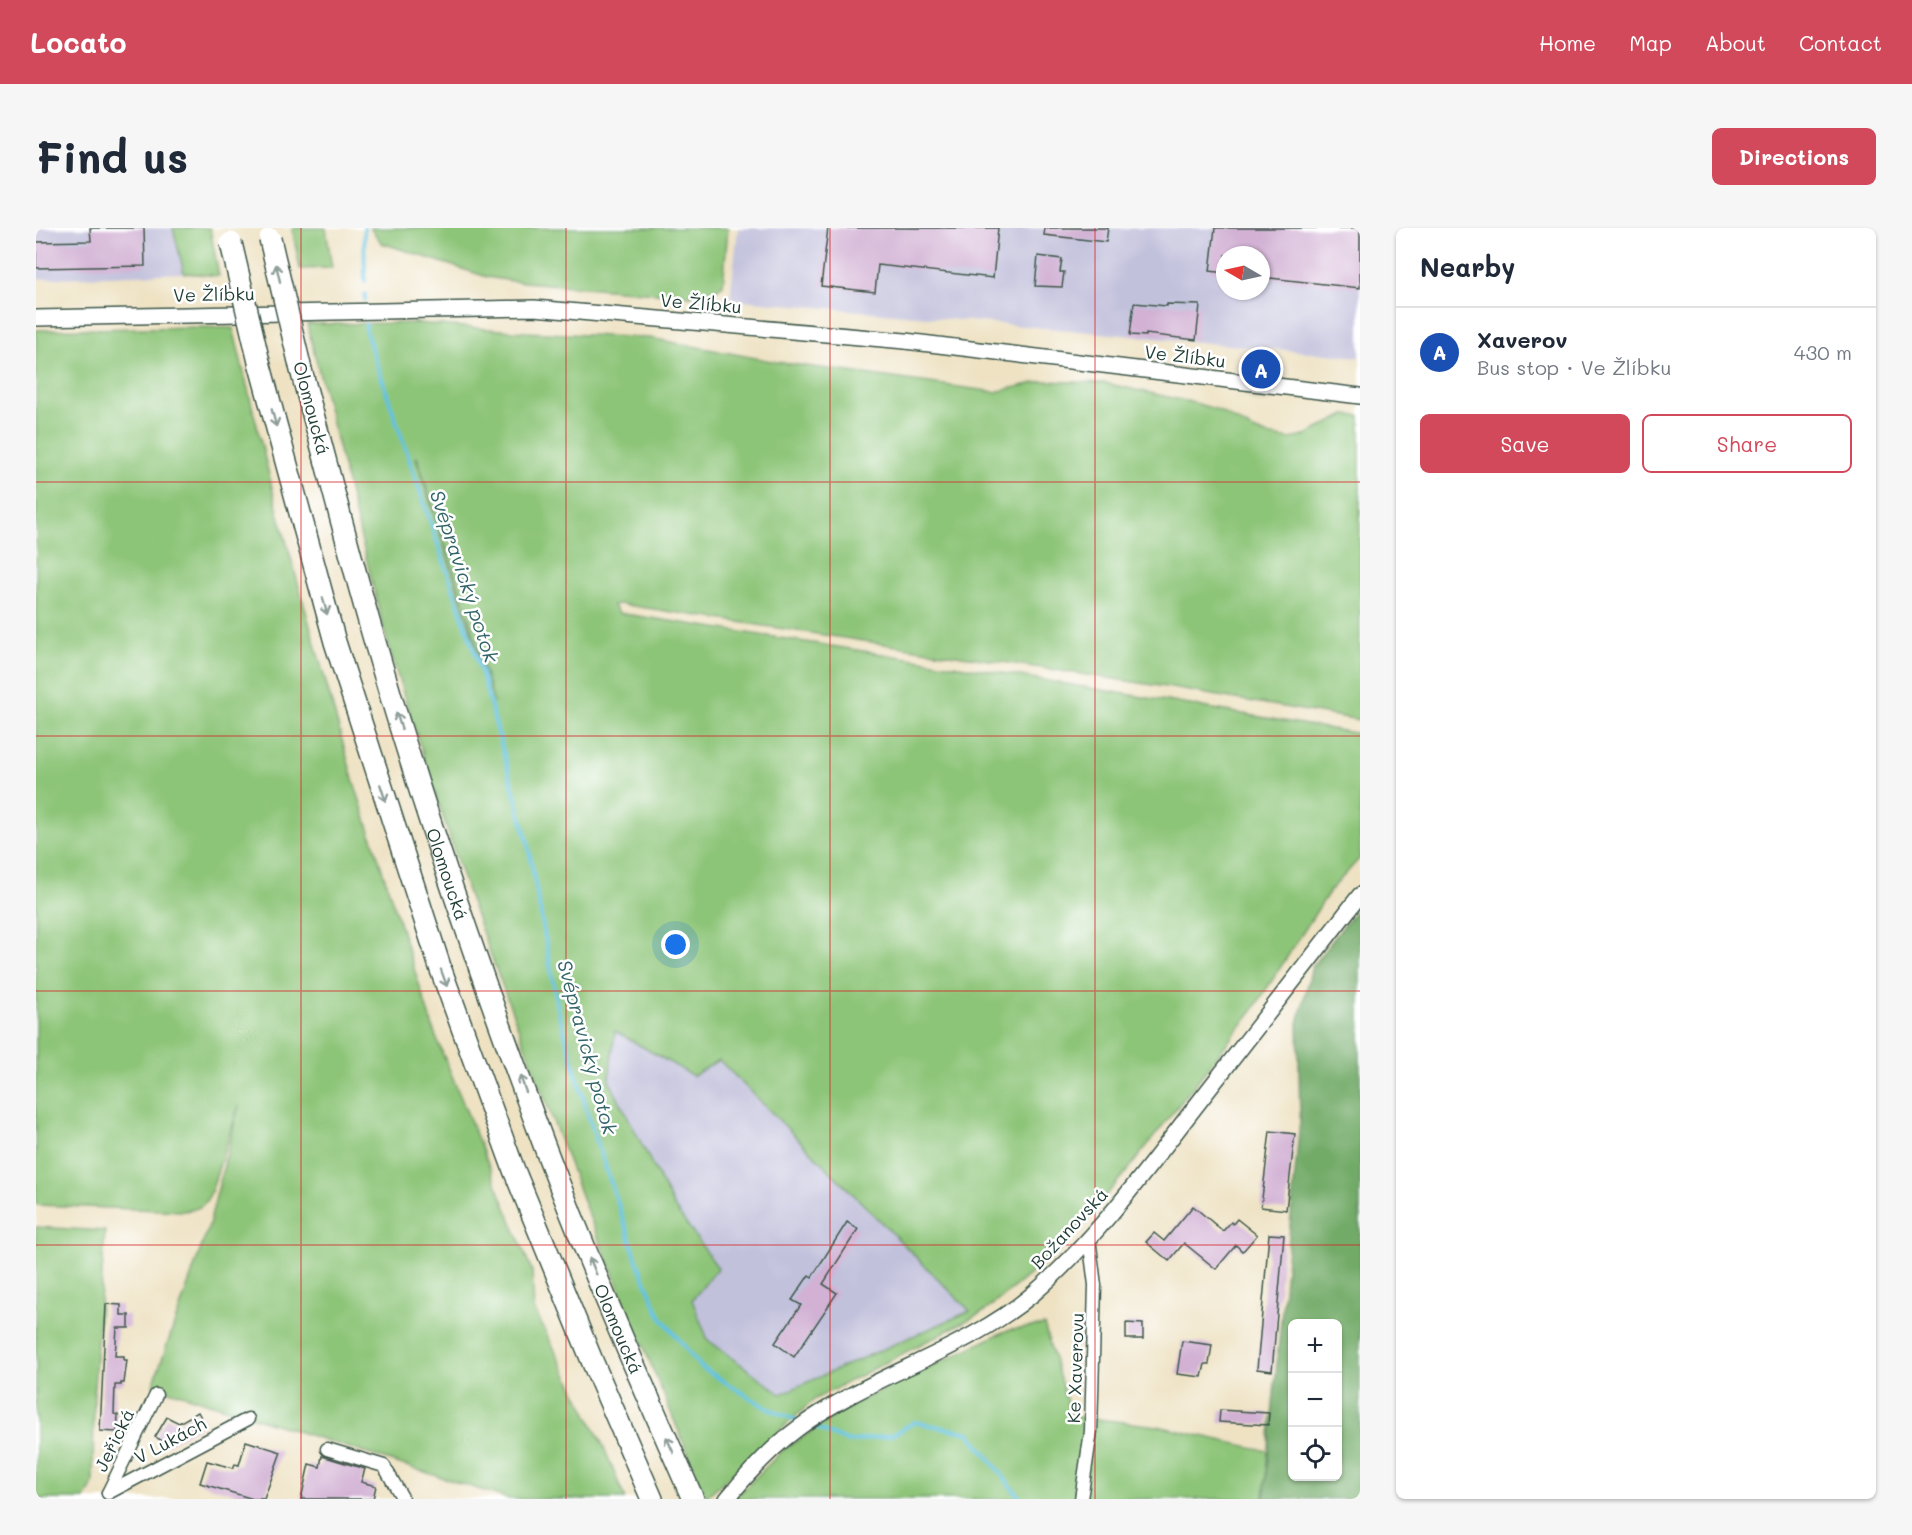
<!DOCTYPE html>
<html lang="en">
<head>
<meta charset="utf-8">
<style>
	:root { --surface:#fff; --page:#f6f6f7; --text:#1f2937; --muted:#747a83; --line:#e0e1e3; --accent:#d1495b }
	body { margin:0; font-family:Mali,sans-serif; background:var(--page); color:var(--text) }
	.controls { position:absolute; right:18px; bottom:18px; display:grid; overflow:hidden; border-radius:9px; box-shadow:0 2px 4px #0004 }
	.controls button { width:54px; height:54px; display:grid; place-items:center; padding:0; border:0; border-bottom:2px solid var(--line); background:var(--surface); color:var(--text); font:30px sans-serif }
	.compass { position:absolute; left:1180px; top:18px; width:54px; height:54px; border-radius:50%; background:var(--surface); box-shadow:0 2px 4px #0004; rotate:279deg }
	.you { position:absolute; left:640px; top:717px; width:21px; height:21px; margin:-15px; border:4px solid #fff; border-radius:50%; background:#1a73e8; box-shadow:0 0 0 9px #1a73e833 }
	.badge { display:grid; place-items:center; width:39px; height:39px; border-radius:50%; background:var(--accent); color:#fff; font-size:20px; font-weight:700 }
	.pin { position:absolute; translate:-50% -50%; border:3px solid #fff; box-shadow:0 2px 6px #0006 }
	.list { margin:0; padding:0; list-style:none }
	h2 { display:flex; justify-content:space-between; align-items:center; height:78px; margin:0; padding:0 24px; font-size:26px }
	h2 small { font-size:20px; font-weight:400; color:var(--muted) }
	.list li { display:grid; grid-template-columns:39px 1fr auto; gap:18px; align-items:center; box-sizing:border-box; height:90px; padding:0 24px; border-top:2px solid var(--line) }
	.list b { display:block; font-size:22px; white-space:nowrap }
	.list p { margin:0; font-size:20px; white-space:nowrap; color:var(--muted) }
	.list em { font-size:20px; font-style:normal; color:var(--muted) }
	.actions { display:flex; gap:12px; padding:18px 24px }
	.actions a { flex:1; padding:14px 0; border:2px solid var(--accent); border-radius:9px; text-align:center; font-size:21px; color:var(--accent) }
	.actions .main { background:var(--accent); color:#fff }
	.icon { flex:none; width:33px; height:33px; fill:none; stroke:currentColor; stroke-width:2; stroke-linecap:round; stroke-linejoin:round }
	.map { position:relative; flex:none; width:1324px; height:1271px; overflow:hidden; border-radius:9px }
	header { display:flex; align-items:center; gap:36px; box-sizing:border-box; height:84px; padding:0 30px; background:var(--accent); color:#fff }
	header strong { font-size:28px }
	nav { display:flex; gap:33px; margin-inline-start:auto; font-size:21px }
	.intro { display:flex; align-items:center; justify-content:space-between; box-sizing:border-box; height:144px; padding:0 36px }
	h1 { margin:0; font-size:42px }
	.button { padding:15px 27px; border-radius:9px; background:var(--accent); color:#fff; font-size:21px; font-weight:700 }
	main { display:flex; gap:36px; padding:0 36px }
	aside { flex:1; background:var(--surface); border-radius:9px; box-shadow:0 2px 4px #0004 }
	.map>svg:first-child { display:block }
	.industrial { fill:#c2c1dc; fill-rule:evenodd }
	.green { fill:#8dc578; stroke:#568156; stroke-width:1.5; fill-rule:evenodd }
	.forest { fill:#72aa68; stroke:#48744e; stroke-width:1.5; fill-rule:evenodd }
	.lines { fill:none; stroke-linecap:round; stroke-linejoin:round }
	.stream { stroke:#62c2e0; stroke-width:4 }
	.building { fill:#d2b1d4 }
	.minor-casing { stroke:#3e5649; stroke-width:15 }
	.tertiary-casing { stroke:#3e5649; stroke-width:18 }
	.motorway-casing { stroke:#3e5649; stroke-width:24 }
	.minor { stroke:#fff; stroke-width:12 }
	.tertiary { stroke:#fff; stroke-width:15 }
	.motorway { stroke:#fff; stroke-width:21 }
	.motorway-bridge-casing { stroke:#3e5649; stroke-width:24; stroke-linecap:butt }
	.motorway-bridge { stroke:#fff; stroke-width:21 }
	.oneway { stroke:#8f9e9a }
	.grid { fill:none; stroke:#d62828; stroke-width:1.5; stroke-opacity:0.55 }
	.labels { text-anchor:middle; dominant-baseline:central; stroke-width:5; stroke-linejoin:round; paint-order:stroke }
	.street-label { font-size:18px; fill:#1f3d34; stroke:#fff }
	.water-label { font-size:20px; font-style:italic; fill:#336568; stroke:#fff }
</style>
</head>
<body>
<header>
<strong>Locato</strong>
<nav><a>Home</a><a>Map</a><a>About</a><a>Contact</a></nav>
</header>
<div class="intro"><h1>Find us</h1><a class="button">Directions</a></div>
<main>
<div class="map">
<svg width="1324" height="1271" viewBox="0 0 1324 1271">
	<rect width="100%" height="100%" fill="#fff"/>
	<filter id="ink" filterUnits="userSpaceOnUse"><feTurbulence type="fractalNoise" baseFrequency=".0167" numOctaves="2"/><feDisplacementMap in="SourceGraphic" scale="12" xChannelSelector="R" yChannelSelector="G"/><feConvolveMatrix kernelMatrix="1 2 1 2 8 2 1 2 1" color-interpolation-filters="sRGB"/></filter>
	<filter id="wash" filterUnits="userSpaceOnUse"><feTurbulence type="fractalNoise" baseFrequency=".008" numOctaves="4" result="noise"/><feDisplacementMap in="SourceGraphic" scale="24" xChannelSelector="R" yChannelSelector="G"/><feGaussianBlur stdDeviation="1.35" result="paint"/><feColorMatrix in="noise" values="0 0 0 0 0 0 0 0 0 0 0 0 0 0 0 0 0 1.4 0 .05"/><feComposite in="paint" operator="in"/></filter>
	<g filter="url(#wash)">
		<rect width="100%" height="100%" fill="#eee2c3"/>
		<g class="industrial">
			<path d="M0,0h137l11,45 -148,6z"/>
			<path d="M702,0h622v129l-630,-58zM1189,27h36v36h-36z"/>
			<path d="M579,802l78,45 25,-15 252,251 -189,83 -73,-54 -16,-40 26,-32 -44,-61 -65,-127z"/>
		</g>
		<g class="green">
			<path d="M137,0h37l9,48 -35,-3z"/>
			<path d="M256,0h34l6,40 -32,1z"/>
			<path d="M334,0h358l-5,57 -7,5 -25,6 -179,-15 -25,-4 -105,-34z"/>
			<path d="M380,95l109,9 125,6 127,24 218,30 48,-11 62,2 90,20 23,7 33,19 15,6 24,4 14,-3 41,-21 15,1v304l-194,-33 -546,-83 -7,1 6,8 366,57 375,64v124l-31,34 -76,118 -125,160 -26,30 -34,43 -83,68 -170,88 -109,98 -121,-291 -117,-312 -79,-245 -82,-325zM381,229l51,158 26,88 -78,-245zM579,803l78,45 26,-16 251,251 -189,83 -73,-54 -16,-40 26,-32 -44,-61 -65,-127z"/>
			<path d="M162,99l35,1 45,184 75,267 83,258 96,234 2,38 69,136 22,54h-116l-356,-114 56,-160 30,-120 -28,87c-7,16 -13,17 -28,19l-147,-6v-875z"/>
			<path d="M0,999l69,4 -11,157 -1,96 -8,15h-49z"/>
			<path d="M1008,1097l27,91 87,10 110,25 -4,48h-530l49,-49 69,-45 153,-74z"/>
		</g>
		<path class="forest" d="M1324,677v594h-96l36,-379 -2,-97 14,-57zM1256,1096h46v152h-46z"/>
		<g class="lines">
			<g class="stream">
				<path d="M328,0l1,53"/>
				<path d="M329,66v6"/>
				<path d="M330,96v8l116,342 45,165 32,175 31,107 49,145 21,50 41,51 66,41 34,14"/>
				<path d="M775,1198l38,16 43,-7 23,-13 54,11 52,66"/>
			</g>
		</g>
		<g id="blocks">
			<g class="building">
				<path d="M54,0h54l1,38 -109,2v-26l55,-1z"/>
				<path d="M792,0h170l-5,50 -115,-13 -3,27 -54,-6z"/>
				<path d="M1009,0h63l-2,14 -62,-7z"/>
				<path d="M1179,0h145v60l-99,-11v-22h-36v18l-15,-2z"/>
				<path d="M1002,28l24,3 -2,13h4l-2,15 -27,-1z"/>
				<path d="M1098,75l33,3v-2l33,1 -4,35 -50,-6v2l-16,-1z"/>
				<path d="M1234,903l25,3 -9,76 -25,-3z"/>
				<path d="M1157,978l30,25 8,-9 2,2 4,-5 20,16 -13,15 -2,1 -6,-6 -20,24 -32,-26 -15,18 -23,-19 8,-9 10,8z"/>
				<path d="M811,994l11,7 -35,55 14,9 -43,64 -19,-14 26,-38 -9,-5 17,-25 3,2z"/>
				<path d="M1233,1006l15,1 -12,136 -15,-2z"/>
				<path d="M70,1076l15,1v10h8v13h-12l-2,28h9v4h3l-3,23h-3v2h-6l-1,29 4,1 -1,17 -17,-1z"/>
				<path d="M1090,1095l17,1v15h-17z"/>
				<path d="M1146,1113l30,4 -3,19h-4l-3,13 -25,-3z"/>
				<path d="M1184,1182l49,3 -1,12 -49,-3z"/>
				<path d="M162,1184l6,11 -36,21 -13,-7 12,-20 12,6z"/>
				<path d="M210,1213l35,11 -17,47h-11l-53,-16 7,-22 26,7 2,-4 4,1z"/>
				<path d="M286,1228l43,13 -4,13 15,4 -3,13h-72l8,-35 11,3z"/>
			</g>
		</g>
	</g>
	<g filter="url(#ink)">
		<use href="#blocks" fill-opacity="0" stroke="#3e5649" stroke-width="1.5"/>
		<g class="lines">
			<g class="minor-casing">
				<g id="minor">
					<path d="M291,1221l57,17 19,33"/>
					<path d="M72,1265l140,-74"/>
					<path d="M72,1265l48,-98"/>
					<path d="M1045,1271l10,-68 4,-146 -6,-47"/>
				</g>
			</g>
			<g class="tertiary-casing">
				<g id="tertiary">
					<path d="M0,90l498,-10 371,33 455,55"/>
					<path d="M691,1271c21,-26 43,-50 70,-70 72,-54 166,-76 236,-135 58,-50 105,-113 152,-174 58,-75 117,-150 175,-225"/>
				</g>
			</g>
			<g class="motorway-casing">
				<g id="motorway">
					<path d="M223,134l76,280 106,328 73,200 79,193 59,136"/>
					<path id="s1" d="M265,142c24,87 46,175 71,262 50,175 110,348 174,518 45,118 96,234 147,349"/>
				</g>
			</g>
			<use href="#minor" class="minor"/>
			<use href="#tertiary" class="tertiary"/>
			<use href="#motorway" class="motorway"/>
			<g class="motorway-bridge-casing">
				<g id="motorway-bridge">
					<path d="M234,11l31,131"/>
					<path d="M195,15l28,119"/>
				</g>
			</g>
			<use href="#motorway-bridge" class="motorway-bridge"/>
		</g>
		<defs><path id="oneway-shaft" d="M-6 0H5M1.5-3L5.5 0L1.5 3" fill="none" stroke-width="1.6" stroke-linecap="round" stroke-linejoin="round" transform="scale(1.5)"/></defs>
		<g class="oneway">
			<use href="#oneway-shaft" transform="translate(242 45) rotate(-103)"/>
			<use href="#oneway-shaft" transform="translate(238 190) rotate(75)"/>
			<use href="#oneway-shaft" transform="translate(289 378) rotate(75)"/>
			<use href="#oneway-shaft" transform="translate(363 493) rotate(-107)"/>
			<use href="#oneway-shaft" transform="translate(347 565) rotate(72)"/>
			<use href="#oneway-shaft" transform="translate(408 750) rotate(70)"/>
			<use href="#oneway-shaft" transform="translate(487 856) rotate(-110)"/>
			<use href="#oneway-shaft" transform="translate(557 1038) rotate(-112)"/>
			<use href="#oneway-shaft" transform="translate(634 1217) rotate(-114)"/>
		</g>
	</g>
	<path class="grid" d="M265,0v1271M530,0v1271M794,0v1271M1059,0v1271M0,254h1324M0,508h1324M0,763h1324M0,1017h1324"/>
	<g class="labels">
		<g class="street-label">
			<text transform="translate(178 66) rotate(-1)">Ve Žlíbku</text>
			<text transform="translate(665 75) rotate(5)">Ve Žlíbku</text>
			<text transform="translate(1149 128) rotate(7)">Ve Žlíbku</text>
			<text transform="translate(276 180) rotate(75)">Olomoucká</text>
			<text stroke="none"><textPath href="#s1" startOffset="525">Olomoucká</textPath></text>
			<text transform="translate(1033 1000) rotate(-47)">Božanovská</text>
			<text stroke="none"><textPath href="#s1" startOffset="1011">Olomoucká</textPath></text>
			<text transform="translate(1039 1140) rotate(-88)">Ke Xaverovu</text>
			<text transform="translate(78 1212) rotate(-64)">Jeřická</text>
			<text transform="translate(134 1212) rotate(-28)">V Lukách</text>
		</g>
		<g class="water-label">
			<text transform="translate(429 348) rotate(72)">Svépravický potok</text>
			<text transform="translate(552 819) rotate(75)">Svépravický potok</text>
		</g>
	</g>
</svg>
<div class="controls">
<button>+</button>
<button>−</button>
<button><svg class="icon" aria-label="locate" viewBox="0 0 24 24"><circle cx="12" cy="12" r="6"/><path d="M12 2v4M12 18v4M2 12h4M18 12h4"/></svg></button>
</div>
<svg class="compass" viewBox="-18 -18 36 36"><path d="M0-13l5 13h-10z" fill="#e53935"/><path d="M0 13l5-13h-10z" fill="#747a83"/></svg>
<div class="you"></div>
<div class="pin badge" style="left:1225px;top:141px;background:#1a4fb4">A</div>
</div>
<aside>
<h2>Nearby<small></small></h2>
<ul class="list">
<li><span class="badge" style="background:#1a4fb4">A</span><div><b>Xaverov</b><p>Bus stop · Ve Žlíbku</p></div><em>430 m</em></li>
</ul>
<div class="actions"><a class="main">Save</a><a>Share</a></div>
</aside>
</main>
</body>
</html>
